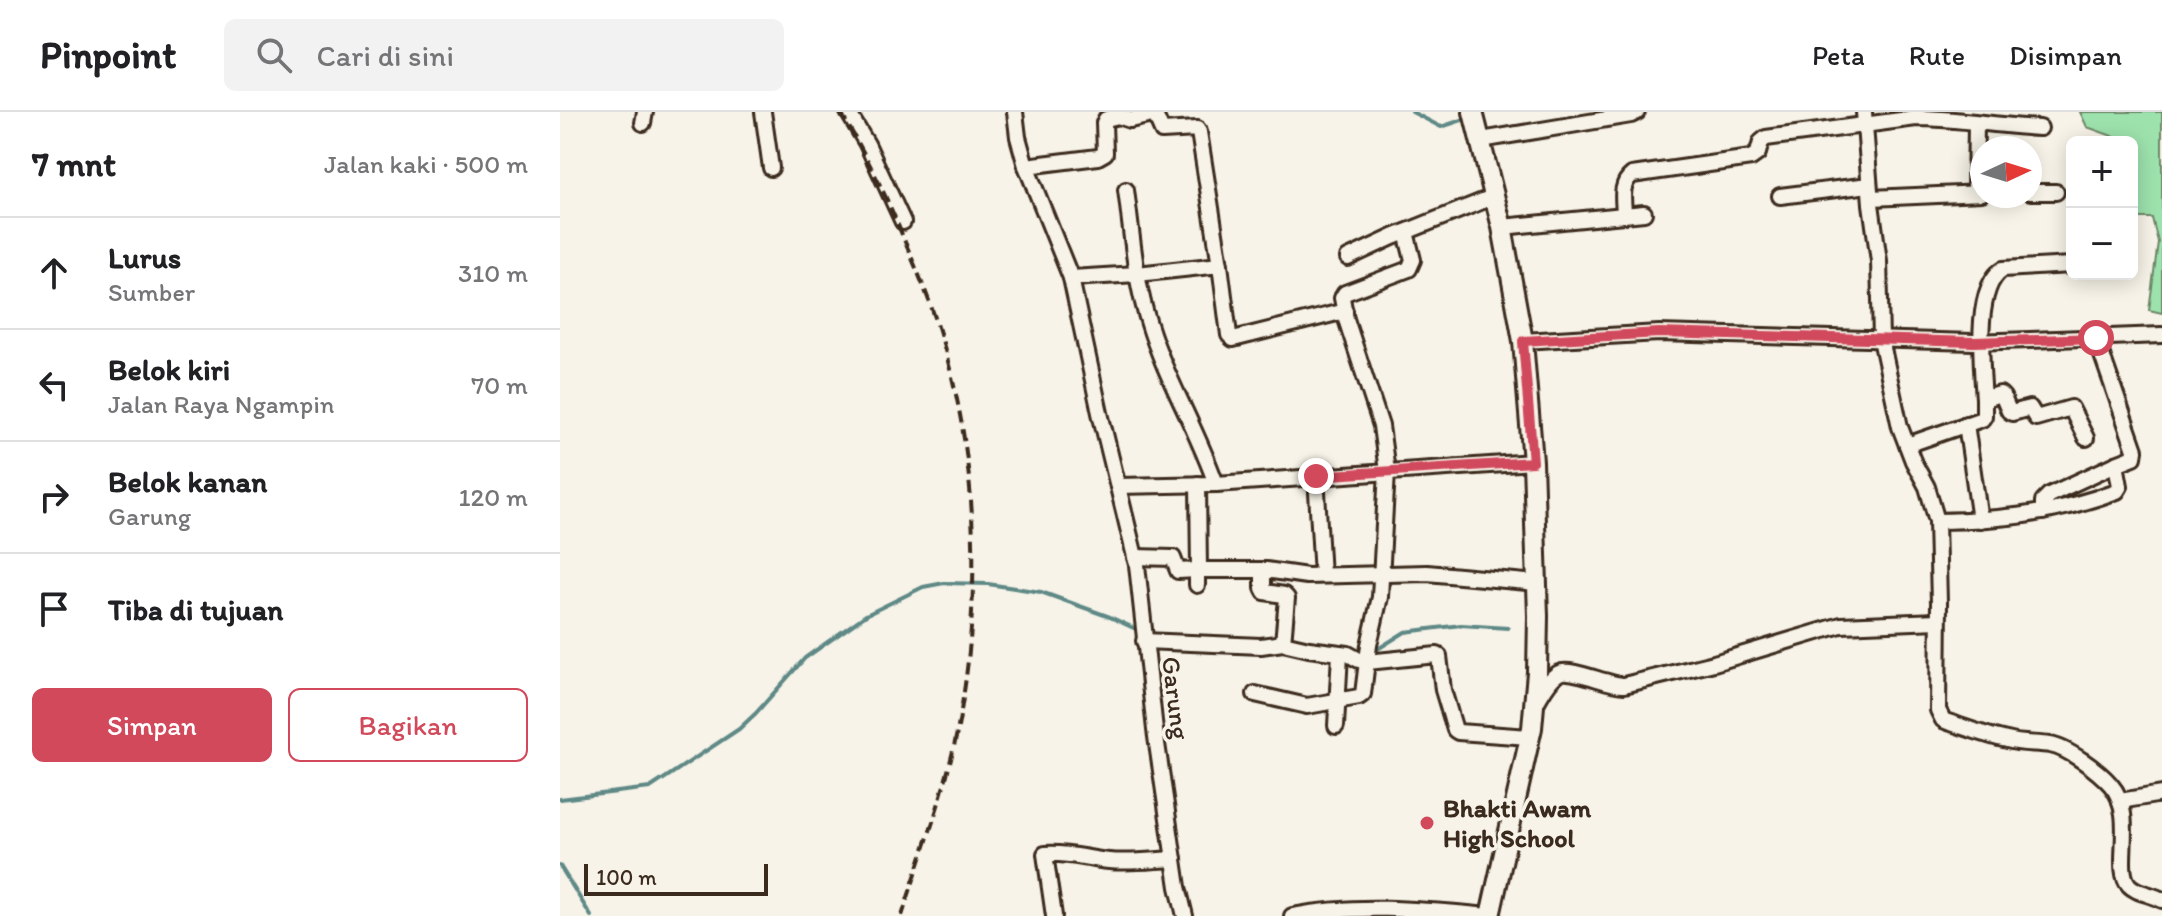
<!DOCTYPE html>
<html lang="id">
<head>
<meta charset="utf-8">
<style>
	:root { --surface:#fff; --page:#f2f2f2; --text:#202124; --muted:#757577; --line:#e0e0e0; --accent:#d1495b }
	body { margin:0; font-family:Itim,sans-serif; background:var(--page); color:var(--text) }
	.controls { position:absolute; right:24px; top:24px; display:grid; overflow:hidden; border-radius:12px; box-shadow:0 4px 20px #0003 }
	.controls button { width:72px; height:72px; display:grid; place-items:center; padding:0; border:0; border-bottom:2px solid var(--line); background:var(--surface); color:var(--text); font:40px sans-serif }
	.compass { position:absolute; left:1410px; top:24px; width:72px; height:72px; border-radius:50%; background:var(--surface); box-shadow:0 4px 20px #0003; rotate:86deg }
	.scale { position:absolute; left:24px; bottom:20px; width:184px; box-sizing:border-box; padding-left:8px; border:4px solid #3b2a1e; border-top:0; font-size:22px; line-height:28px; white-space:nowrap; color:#3b2a1e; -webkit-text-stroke:6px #f7f3e8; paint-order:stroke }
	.stop { position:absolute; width:24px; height:24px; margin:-18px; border:6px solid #d1495b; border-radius:50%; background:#fff }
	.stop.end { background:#d1495b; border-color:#fff; box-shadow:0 2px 8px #0008 }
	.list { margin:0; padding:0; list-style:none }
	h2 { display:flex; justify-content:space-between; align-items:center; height:104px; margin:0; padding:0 32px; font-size:34px }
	h2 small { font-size:26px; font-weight:400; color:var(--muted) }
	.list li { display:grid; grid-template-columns:52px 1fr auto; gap:24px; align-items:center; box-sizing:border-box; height:112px; padding:0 32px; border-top:2px solid var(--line) }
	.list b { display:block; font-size:30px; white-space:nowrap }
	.list p { margin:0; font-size:26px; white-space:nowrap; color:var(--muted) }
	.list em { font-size:26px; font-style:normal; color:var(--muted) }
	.actions { display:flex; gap:16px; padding:24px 32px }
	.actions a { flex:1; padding:18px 0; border:2px solid var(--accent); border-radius:12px; text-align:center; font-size:28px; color:var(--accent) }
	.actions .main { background:var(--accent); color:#fff }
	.icon { flex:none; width:44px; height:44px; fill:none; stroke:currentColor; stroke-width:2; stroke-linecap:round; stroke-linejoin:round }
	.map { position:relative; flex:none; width:1602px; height:804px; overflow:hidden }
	header { display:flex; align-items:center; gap:48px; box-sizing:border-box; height:112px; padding:0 40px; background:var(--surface); border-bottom:2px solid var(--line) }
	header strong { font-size:38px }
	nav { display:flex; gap:44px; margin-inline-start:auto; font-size:28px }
	.search { width:560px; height:72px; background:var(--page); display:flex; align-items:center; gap:20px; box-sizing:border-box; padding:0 28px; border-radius:12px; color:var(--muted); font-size:30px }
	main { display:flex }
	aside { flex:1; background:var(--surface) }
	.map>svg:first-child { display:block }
	.green { fill:#9de2ad; stroke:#6c8666; stroke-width:2 }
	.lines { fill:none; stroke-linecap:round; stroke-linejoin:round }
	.stream { stroke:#5e8986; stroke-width:4 }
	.minor-casing { stroke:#3b2a1e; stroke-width:20 }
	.major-casing { stroke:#3b2a1e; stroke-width:24 }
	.minor { stroke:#f7f3e8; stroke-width:14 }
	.major { stroke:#f7f3e8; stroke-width:18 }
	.rail { stroke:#3b2a1e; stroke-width:4; stroke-dasharray:12 6; stroke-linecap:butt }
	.route { stroke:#d1495b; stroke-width:10 }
	.poi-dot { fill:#d1495b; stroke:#f7f3e8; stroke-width:3 }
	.labels { text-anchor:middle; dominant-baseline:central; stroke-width:7; stroke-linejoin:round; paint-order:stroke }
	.street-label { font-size:26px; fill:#3b2a1e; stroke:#f7f3e8 }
	.poi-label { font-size:26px; font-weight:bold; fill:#3b2a1e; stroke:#f7f3e8; text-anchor:start }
</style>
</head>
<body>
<header>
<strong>Pinpoint</strong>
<div class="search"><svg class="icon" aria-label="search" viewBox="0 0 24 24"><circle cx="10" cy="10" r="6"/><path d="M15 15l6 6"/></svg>Cari di sini</div>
<nav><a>Peta</a><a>Rute</a><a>Disimpan</a></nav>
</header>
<main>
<aside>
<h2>7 mnt<small>Jalan kaki · 500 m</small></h2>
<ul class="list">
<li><svg class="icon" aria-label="ahead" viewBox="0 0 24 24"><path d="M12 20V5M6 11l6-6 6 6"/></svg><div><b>Lurus</b><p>Sumber</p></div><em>310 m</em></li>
<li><svg class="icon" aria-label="left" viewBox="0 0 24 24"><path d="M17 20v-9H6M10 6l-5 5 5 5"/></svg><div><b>Belok kiri</b><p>Jalan Raya Ngampin</p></div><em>70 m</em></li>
<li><svg class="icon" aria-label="right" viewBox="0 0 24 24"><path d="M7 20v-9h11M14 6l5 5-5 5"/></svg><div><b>Belok kanan</b><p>Garung</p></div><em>120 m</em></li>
<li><svg class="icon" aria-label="arrive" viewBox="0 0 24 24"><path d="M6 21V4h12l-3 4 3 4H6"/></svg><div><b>Tiba di tujuan</b></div></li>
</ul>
<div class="actions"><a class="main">Simpan</a><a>Bagikan</a></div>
</aside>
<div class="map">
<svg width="1602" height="804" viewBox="0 0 1602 804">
	<rect width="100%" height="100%" fill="#f7f3e8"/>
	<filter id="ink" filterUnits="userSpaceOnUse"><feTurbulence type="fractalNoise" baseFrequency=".0125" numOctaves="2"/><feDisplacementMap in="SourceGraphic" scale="16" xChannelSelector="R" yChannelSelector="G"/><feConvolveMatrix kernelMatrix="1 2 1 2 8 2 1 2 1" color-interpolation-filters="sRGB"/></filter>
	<g filter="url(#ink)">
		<path class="green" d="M1520,0h82v201l-13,-3 9,-68 -6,-24h-20v-76h-17v-5l-28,-10z"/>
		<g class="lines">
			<g class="stream">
				<path d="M852,0l29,15 27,-9"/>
				<path d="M813,540l32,-20 56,-7 47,3"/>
				<path d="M0,687l90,-11 89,-59 17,-16 49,-55 61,-43 57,-28 21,-4 44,1 53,8 69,25 30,14"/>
				<path d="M0,754l31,50"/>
			</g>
			<g class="minor-casing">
				<g id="minor">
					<path d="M203,0l8,56"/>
					<path d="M288,0l19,32 36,78"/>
					<path d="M455,0l3,25 8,29 45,112 29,135 37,152 18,165 23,157 7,29"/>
					<path d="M1304,0l7,92 8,57 2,78 19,88 13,34 14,26 10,34 2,82 -1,107 5,10 5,2c19,6 39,14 59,18 13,4 28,3 43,5 18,3 49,26 61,40 26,30 2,83 18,100 7,8 23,9 33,15"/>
					<path d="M83,11l2,-11"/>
					<path d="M921,28l150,-25 6,-3"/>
					<path d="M466,54l72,-9 7,-4 -1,-30 2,-4 12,-3 12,4 22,-5 4,2 6,14 35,-2 2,3 21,133"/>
					<path d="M566,78c6,44 9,91 23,134 17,55 48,105 67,160"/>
					<path d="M1470,80h26"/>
					<path d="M1415,81l1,-70"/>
					<path d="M1220,84l89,-11"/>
					<path d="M1311,86l111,-5"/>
					<path d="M1064,103c0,-14 -5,-30 8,-40l119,-17 7,-5 3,-11 5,-4 150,-20c41,0 82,8 124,10"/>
					<path d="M942,115l142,-14"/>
					<path d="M788,146l45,-21 102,-41"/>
					<path d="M1512,153l-69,4c-30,18 -21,99 -19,130l16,-5 3,3 6,14 3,2 18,-5 6,10 35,-10 15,30"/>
					<path d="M511,166l66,-4 83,-9 9,70 4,4 112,-28"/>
					<path d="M963,229l136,-8 315,9 188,-7"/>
					<path d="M1406,312l14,96"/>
					<path d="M1347,333l75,-26 2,-3v-17"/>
					<path d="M756,364l6,99"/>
					<path d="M558,374l98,-2 317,-22"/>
					<path d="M1483,400v-11l6,-6 67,-31"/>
					<path d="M1377,409c66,-1 118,-7 180,-30l3,-5 -4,-22 18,-7 1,-7 -39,-112"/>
					<path d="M575,445l38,1 5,13 19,-1"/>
					<path d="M639,458h67l41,6 120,-3 110,10"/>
					<path d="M703,459v17l2,4 19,3 3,3 -4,45"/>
					<path d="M637,473v-15h2l-1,-86"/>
					<path d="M584,529l117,5 22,-3 26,6 39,5 11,6 8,2 70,-7 2,1 4,34 12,40 3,2 72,5"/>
					<path d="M695,582l52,12 52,-9 4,-3 6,-49 11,-48 7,-126 -6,-45 -35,-107 -4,-21 3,-5 64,-24 4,-9 -7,-28"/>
					<path d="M975,593c7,-11 13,-26 24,-32 12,-6 49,12 65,12l90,-22 127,-38 97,-4"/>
					<path d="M776,614l4,-72"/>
					<path d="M1560,689l42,-7"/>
					<path d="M494,804l-9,-62c24,-2 41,5 64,7 22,2 44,-1 65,-2"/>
					<path d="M732,804c66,-13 132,-6 198,0"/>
				</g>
			</g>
			<g class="major-casing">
				<path id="major" d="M913,0l29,115 21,114 10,121 5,154 -1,56 -5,56 -42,188"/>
			</g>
			<use href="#minor" class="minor"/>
			<use href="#major" class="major"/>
			<path class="rail" d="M280,0c26,42 47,85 65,130 12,28 24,56 33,85 42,130 45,282 17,415 -13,59 -35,117 -53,174"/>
		</g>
	</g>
	<g class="lines" filter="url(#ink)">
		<path class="route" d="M756,364l217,-14 -10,-121 136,-8 315,9 122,-4"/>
	</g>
	<circle class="poi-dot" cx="867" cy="711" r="8"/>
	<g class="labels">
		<g class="street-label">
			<text transform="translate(616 586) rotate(83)">Garung</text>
		</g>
		<g class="poi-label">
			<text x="883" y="696">Bhakti Awam<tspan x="883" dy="30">High School</tspan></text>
		</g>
	</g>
</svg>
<div class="controls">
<button>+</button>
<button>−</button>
</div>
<svg class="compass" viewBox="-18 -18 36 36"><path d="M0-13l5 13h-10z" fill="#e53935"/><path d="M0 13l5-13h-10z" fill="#757577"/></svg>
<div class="scale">100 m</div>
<div class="stop" style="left:1536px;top:226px"></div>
<div class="stop end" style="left:756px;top:364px"></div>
</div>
</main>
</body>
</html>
